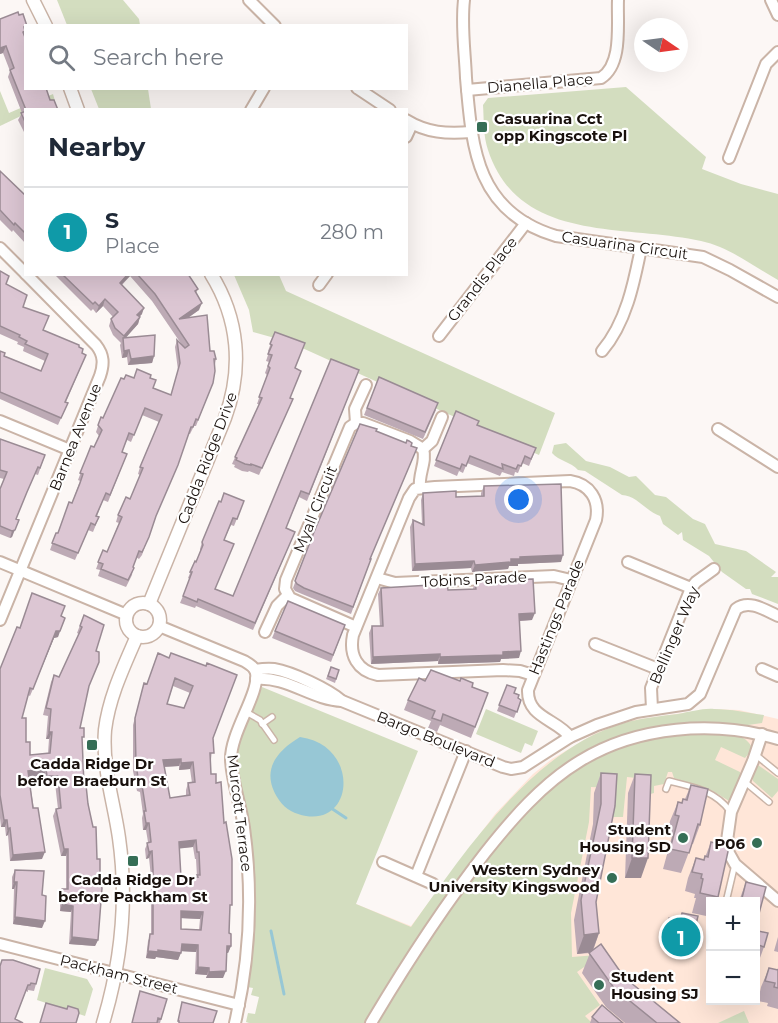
<!DOCTYPE html>
<html lang="en">
<head>
<meta charset="utf-8">
<style>
	:root { --surface:#fff; --page:#f2f2f3; --text:#1f2937; --muted:#747a83; --line:#e0e1e3; --accent:#ea580c }
	body { margin:0; font-family:Montserrat,sans-serif; background:var(--page); color:var(--text) }
	.controls { position:absolute; right:18px; bottom:18px; display:grid; overflow:hidden; border-radius:0px; box-shadow:0 6px 24px #0002 }
	.controls button { width:54px; height:54px; display:grid; place-items:center; padding:0; border:0; border-bottom:2px solid var(--line); background:var(--surface); color:var(--text); font:30px sans-serif }
	.compass { position:absolute; left:634px; top:18px; width:54px; height:54px; border-radius:50%; background:var(--surface); box-shadow:0 6px 24px #0002; rotate:103deg }
	.you { position:absolute; left:519px; top:500px; width:21px; height:21px; margin:-15px; border:4px solid #fff; border-radius:50%; background:#1a73e8; box-shadow:0 0 0 9px #1a73e833 }
	.badge { display:grid; place-items:center; width:39px; height:39px; border-radius:50%; background:var(--accent); color:#fff; font-size:20px; font-weight:700 }
	.pin { position:absolute; translate:-50% -50%; border:3px solid #fff; box-shadow:0 2px 6px #0006 }
	.list { margin:0; padding:0; list-style:none }
	h2 { display:flex; justify-content:space-between; align-items:center; height:78px; margin:0; padding:0 24px; font-size:26px }
	h2 small { font-size:20px; font-weight:400; color:var(--muted) }
	.list li { display:grid; grid-template-columns:39px 1fr auto; gap:18px; align-items:center; box-sizing:border-box; height:90px; padding:0 24px; border-top:2px solid var(--line) }
	.list b { display:block; font-size:22px; white-space:nowrap }
	.list p { margin:0; font-size:20px; white-space:nowrap; color:var(--muted) }
	.list em { font-size:20px; font-style:normal; color:var(--muted) }
	.icon { flex:none; width:33px; height:33px; fill:none; stroke:currentColor; stroke-width:2; stroke-linecap:round; stroke-linejoin:round }
	.map { position:relative; flex:none; width:778px; height:1023px; overflow:hidden }
	.search { position:absolute; background:var(--surface); box-shadow:0 6px 24px #0002; left:24px; top:24px; width:384px; height:66px; display:flex; align-items:center; gap:15px; box-sizing:border-box; padding:0 21px; border-radius:0px; color:var(--muted); font-size:22px }
	.panel { position:absolute; background:var(--surface); box-shadow:0 6px 24px #0002; left:24px; top:108px; width:384px; height:168px; border-radius:0px }
	.map>svg:first-child { display:block }
	.built { fill:#ffe6d8; fill-rule:evenodd }
	.green { fill:#d3ddbf }
	.water { fill:#97c7d5 }
	.lines { fill:none; stroke-linecap:round; stroke-linejoin:round }
	.stream { stroke:#97c7d5; stroke-width:3 }
	.service-casing { stroke:#cab4a7; stroke-width:8 }
	.minor-casing { stroke:#cab4a7; stroke-width:14 }
	.tertiary-casing { stroke:#cab4a7; stroke-width:15 }
	.service { stroke:#fff; stroke-width:5 }
	.minor { stroke:#fff; stroke-width:10 }
	.tertiary { stroke:#fff; stroke-width:12 }
	.wall { fill:#bdaab5; fill-rule:evenodd }
	.shaded-wall { fill:#9a8b94 }
	.building { fill:#dcc6d3; stroke:#9a8b94; stroke-width:1.5; fill-rule:evenodd }
	.poi-dot { fill:#356e56; stroke:#fff; stroke-width:2 }
	.labels { text-anchor:middle; dominant-baseline:central; stroke-width:4.5; stroke-linejoin:round; paint-order:stroke }
	.street-label { font-size:15px; fill:#19110d; stroke:#fff }
	.poi-label { font-size:15px; font-weight:bold; fill:#19110d; stroke:#fff; text-anchor:end }
</style>
</head>
<body>
<div class="map">
<svg width="778" height="1023" viewBox="0 0 778 1023">
	<rect width="100%" height="100%" fill="#fcf7f5"/>
	<path class="built" d="M711,709l28,1 39,9v304h-470l48,-119 55,22 84,-112 38,-40 19,-15 42,-25 23,-9 16,-5zM710,902h46v98h-46z"/>
	<g class="green">
		<path d="M57,0h66l16,19 1,6h-73z"/>
		<path d="M626,87l80,70 -4,12 39,15 37,10v86c-25,-14 -49,-33 -77,-39 -77,-17 -182,3 -213,-91 -5,-14 -4,-31 -5,-45l5,-7z"/>
		<path d="M91,89h57l3,20h-52z"/>
		<path d="M0,91l9,22 44,-19 2,7 -19,8 -10,1 -1,4 -25,12z"/>
		<path d="M234,275h45l7,16 269,122 -16,42 -250,-113 -36,-10 -4,-22z"/>
		<path d="M566,443l20,18 24,6 19,10 7,-1 19,19 11,2 27,22 12,5 10,20 31,7 30,21 -5,5h7v27l-26,-10 -2,-5h-4l-24,-17 -13,-16 -26,-16 -1,-8 -4,3 -15,-11 -3,-8c-13,-4 -24,-21 -38,-21l-37,-24 -7,-1c-7,-8 -19,-9 -26,-17l2,-8z"/>
		<path d="M262,687l156,64 -62,153 55,23c53,-75 121,-177 213,-204 18,-5 37,-7 54,-9 12,-2 25,-6 36,-5 17,0 34,4 50,6l-2,8 -14,2 -52,-1 -63,9 -110,69 -157,221h-117l-3,-1 2,-9 7,1 4,-17 -8,-2 2,-7 -6,-1c6,-47 10,-94 5,-142 -3,-30 -13,-61 -15,-91l1,-10z"/>
		<path d="M486,709l52,22 -6,15 -7,-3 -4,10 -45,-19z"/>
		<path d="M701,734c15,1 42,-4 50,12l-1,6 -5,6 -24,-11 -6,13 25,12 1,4 -12,25 -16,-10 -39,-13 -2,-6h-4l-4,12 -10,2v7l-7,2v-16l-20,-2 -4,40h-11l1,-29 -22,-1 -2,35 -18,91 1,44 25,-2v3l-20,14 23,33 -15,11 7,7h-215c54,-88 142,-241 244,-276 26,-9 53,-11 80,-13z"/>
		<path d="M758,765l20,14v12l-6,7 -19,-17v-4z"/>
		<path d="M45,968l42,11 6,10 -8,27 -48,-16z"/>
		<path d="M744,1011l5,12h-31z"/>
	</g>
	<path class="water" d="M300,737c59,8 55,87 6,79 -11,-2 -20,-6 -27,-16 -19,-28 -4,-48 21,-63z"/>
	<g class="lines">
		<g class="stream">
			<path d="M331,808l15,10"/>
			<path d="M271,931l13,63"/>
		</g>
		<g class="service-casing">
			<g id="service">
				<path d="M246,712l14,8 14,20"/>
				<path d="M262,724l10,-7"/>
				<path d="M756,755l22,18"/>
				<path d="M745,782l24,20"/>
				<path d="M666,789l3,-8c24,6 45,9 61,30"/>
				<path d="M726,902l9,-38"/>
			</g>
		</g>
		<g class="minor-casing">
			<g id="minor">
				<path d="M249,0l26,26"/>
				<path d="M464,0c-3,26 1,52 2,78 6,70 10,134 90,158l147,21 27,13 48,27"/>
				<path d="M771,0l7,15"/>
				<path d="M357,88l33,22"/>
				<path d="M467,90l134,-12c22,-14 16,-54 17,-78"/>
				<path d="M251,110l13,-22"/>
				<path d="M406,120c21,13 41,14 65,12"/>
				<path d="M406,137l6,-13"/>
				<path d="M729,158l37,-94 12,-12"/>
				<path d="M0,248l26,26"/>
				<path d="M319,285l8,-11"/>
				<path d="M439,336l87,-113"/>
				<path d="M602,351c24,-28 32,-68 39,-103"/>
				<path d="M0,421l70,29"/>
				<path d="M356,423l-1,-14 11,-24"/>
				<path d="M718,429l60,38"/>
				<path d="M423,449l9,-8 10,-24"/>
				<path d="M420,488c-2,-14 7,-26 3,-39"/>
				<path d="M0,562l127,53"/>
				<path d="M628,562l63,26"/>
				<path d="M377,578l18,5 159,-7 17,4"/>
				<path d="M0,620l100,-244c4,-12 4,-21 -4,-31l-70,-71"/>
				<path d="M159,626l85,35c5,3 11,6 12,12 4,20 -26,60 -25,87 1,23 10,45 13,68 9,65 6,131 -9,195"/>
				<path d="M356,627l-66,-29 -5,-9 1,-9 64,-153 6,-4h7l47,18 13,8"/>
				<path d="M265,632l12,-26 10,-10"/>
				<path d="M595,644l63,25"/>
				<path d="M762,669l16,7"/>
				<path d="M255,670c6,-1 13,-2 19,-1 18,3 54,20 68,32l161,66 8,2 12,-2 47,-30 27,-12 39,-13 52,-8 12,-10 36,-85c13,-10 29,1 42,7"/>
				<path d="M533,675l-13,-4 -17,-1 -125,5c-21,-4 -29,-20 -25,-40l56,-137 6,-9 20,-2 135,-6c20,3 30,19 26,39l-68,170c-1,28 29,29 42,47"/>
				<path d="M256,679c31,-3 56,21 86,22"/>
				<path d="M652,709l-1,-21 40,-100 5,-6 18,-13"/>
				<path d="M762,734l-9,27 -22,51 -5,36 9,16 43,37"/>
				<path d="M383,862l50,22"/>
				<path d="M416,876l50,-125"/>
				<path d="M0,944l239,61"/>
				<path d="M371,1023c35,-59 72,-116 114,-170 27,-34 57,-69 95,-92 57,-35 134,-41 198,-22"/>
			</g>
		</g>
		<g class="tertiary-casing">
			<g id="tertiary">
				<path d="M33,0l13,26"/>
				<path d="M70,88l8,22"/>
				<circle cx="143" cy="620" r="17"/>
				<path d="M149,604l76,-186c18,-49 14,-99 -14,-144"/>
				<path d="M103,1023c18,-60 25,-122 16,-185 -5,-36 -17,-70 -14,-108 4,-33 19,-64 32,-94"/>
			</g>
		</g>
		<use href="#service" class="service"/>
		<use href="#minor" class="minor"/>
		<use href="#tertiary" class="tertiary"/>
	</g>
	<g class="wall">
		<path d="M0,19l26,13 -2,3 2,101 -8,-16 4,-7 -14,-36 2,-6 -7,-18 -3,1z"/>
		<path d="M0,171l24,23 2,-1v51l-13,-14 -1,2 -12,-12z"/>
		<path d="M0,271l6,13 17,23 20,23 36,17 3,6 4,2 -20,47 2,1 -10,22 -58,-26v-48l4,5 37,15 4,-10 -22,-10 1,-4 -7,-3 1,-2 -18,-8z"/>
		<path d="M54,274h53l1,1 1,-1h79l10,15 -2,4 3,17 -11,8 28,41 -6,31 -14,36h-2l-4,8h-2l-13,38 -21,48 -12,35 -3,4 -3,-2 -3,10 -1,8 -6,12 -28,-11 2,-6 -4,-1 7,-19 4,2 12,-29 -3,-1 2,-7 12,-16 10,-24 -2,-1 2,-7 19,-45 -17,-7 -11,27 -4,-2 -5,12 5,2 -19,48 -5,-2 -6,16 2,1 -6,15 -5,-2 -13,30 -25,-10 6,-17h2l14,-30 8,-22 -2,-1 9,-24 7,-9 5,-11 -3,-4 5,-15 2,1 21,-39 26,-1 3,10 18,7 7,-25 -3,-23 2,-7 5,5 -30,-44 -22,-25 -8,9 20,29 -3,3h1l-2,7 -13,14 29,18 -2,7 -24,2 -1,-8 -5,1 -2,-13 1,-2 -8,-8 -4,-9 2,-7 2,-2 -10,-11 -7,7 -3,-4 -2,2z"/>
		<path d="M275,332l20,36 -5,30 3,1 -34,76 -10,-4 -1,1 -6,-1 -8,-4 1,-2 -3,-1 27,-60h-2l10,-29 -2,-2 4,-11 -3,-1 3,-9 -1,-1z"/>
		<path d="M359,370l-52,131 -8,-4 -13,31 9,4 -42,98 -57,-24 -1,2 -15,-5 10,-24 -2,-1 7,-17 1,1 4,-10v-3l2,-7 19,-40 23,-1 -10,25 -3,-1 -7,15 -9,49 18,7z"/>
		<path d="M379,377l57,33 -13,29 -59,-24z"/>
		<path d="M456,411l21,14 59,23 -7,18 -7,-3 -4,10 -3,-1 -1,4 -12,-4 -2,4 -33,-13 -4,10 -4,-2 -2,5 -23,-10z"/>
		<path d="M377,431l-7,128h1l-20,55 -49,-20 -7,-3 -2,-3 21,-56z"/>
		<path d="M0,439l45,16 -7,20 -3,-1 -11,25 -8,20 -4,18 -2,1 -10,-4v-45l4,-10 -4,-1z"/>
		<path d="M484,486l77,76 -43,2v2h-9l-1,3 -36,3 -1,-4 -59,3 -2,-44 3,-7 9,4 -1,-24 2,-7 33,4 25,-1v-3z"/>
		<path d="M475,580l57,40 -12,1 -1,37 -18,1 -1,3 -62,2v-3l-67,3 -2,-31 3,-7h8l-2,-32 3,-6 67,2 25,-1z"/>
		<path d="M84,615l12,36 -16,77 2,13 2,44 14,155 -3,6 -26,-2 2,-32 -11,-1v-15l2,-7h4v-33h-5l-8,-40 3,-7h2l-3,-26 -11,-1v-6l-15,2 13,81 -32,2 -2,-26 -2,1 -1,-9h-4l-1,-9v-149l20,-41 41,-12 -3,21 -4,1 -24,58 -2,-1 -6,23 4,24 4,13 18,-2 1,-14h-3l2,-23 -5,-1 8,-33 3,-7 5,2 20,-43 -2,-1z"/>
		<path d="M345,625l-14,37 -59,-24 3,-7z"/>
		<path d="M169,658l37,8 7,73 -2,21h-1l1,14 19,138 -1,21 2,13 -3,7h-2l-3,25h-17l1,-3 -12,-1 1,-22 -15,-1 -3,9 -22,-3 -1,2 -9,-1 2,-17 3,-7v-57l-2,-19 -3,1 -1,-10 3,-7 -2,-12h-3l-1,-12 1,-4 -3,-22 -3,-1 -4,-20v-46l11,-42 3,1zM173,686l17,7 -6,15 -17,-4zM179,766v4l11,-1 2,14h-4l-2,7v6l-16,2 -6,-31zM193,847l2,12h1l1,18 -16,1 -2,-30zM181,918l19,1 -1,11 -18,-1z"/>
		<path d="M331,667l8,3 -4,13 -9,-4z"/>
		<path d="M425,681l47,6 12,17 -13,34 -31,-13 -3,7 -9,-4 3,-7 -27,-11 4,-10z"/>
		<path d="M507,685l11,13 3,2 -7,18 -17,-7z"/>
		<path d="M601,773l16,1 -21,128 3,31 -6,18 87,72h-55l-19,-16 -24,-34 8,-20 -13,1 -3,-34 19,-96 1,-31z"/>
		<path d="M635,774l6,104h-16l3,-85z"/>
		<path d="M691,785l9,40 -7,19h-1l-11,29 -18,-4 9,-33 -5,-1 3,-14 8,-19 4,1 1,-4h2z"/>
		<path d="M711,842l7,55 -2,5h-5v15l-19,-4 4,-15h-2l1,-4 -10,-3 3,-13 8,-20 8,2z"/>
		<path d="M15,870l27,58 -29,-4 1,-35h-2v-12z"/>
		<path d="M746,882l10,20 -17,-1z"/>
		<path d="M682,913l12,20 -5,16 -28,-6 8,-25 10,2z"/>
		<path d="M756,926l8,21 -7,19h-1z"/>
		<path d="M778,937v15l-4,-1z"/>
		<path d="M0,965l36,19 -2,7 -6,-1v2l-2,-1 -11,28 -15,4z"/>
		<path d="M769,968l8,2 1,-2v41l-11,-3 1,-3 -10,-2 3,-14z"/>
		<path d="M140,991l27,8 -7,24h-28z"/>
		<path d="M592,1017l31,6h-33z"/>
	</g>
	<g class="shaded-wall">
		<path d="M6,46l-3,7 -3,1v-6z"/>
		<path d="M128,274h3l-1,2 -13,13 3,-6z"/>
		<path d="M105,299l-2,7 -7,7 3,-7z"/>
		<path d="M202,303l-3,7 -23,16 3,-7z"/>
		<path d="M144,308l-2,6 -7,7 2,-6z"/>
		<path d="M140,317l-2,7 -15,17 1,-5z"/>
		<path d="M129,350l-2,7 -5,1 2,-7z"/>
		<path d="M154,356l-2,7 -24,2 3,-6z"/>
		<path d="M19,520l-7,17 -2,1 2,-7z"/>
		<path d="M563,555l-2,7 -43,2v2h-9l-1,3 -36,3 3,-7 45,-8z"/>
		<path d="M474,561l-3,7 -59,3 3,-7z"/>
		<path d="M535,613l-3,7 -15,1 2,-7z"/>
		<path d="M65,618l-7,19 -4,1 -24,58 26,-65z"/>
		<path d="M521,651l-2,7 -18,1 -1,3 -62,2 2,-7z"/>
		<path d="M440,654l-2,7 -67,3 2,-7z"/>
		<path d="M49,732h3l-3,7h-3z"/>
		<path d="M181,759l-2,7 -19,1 3,-7z"/>
		<path d="M193,762l-3,7 -11,1 2,-7z"/>
		<path d="M46,769l-2,7 -18,2 2,-7z"/>
		<path d="M47,776h11l-3,7 -11,-1z"/>
		<path d="M4,820h3l-2,7h-4z"/>
		<path d="M146,823h3l-3,7h-3z"/>
		<path d="M10,828l-2,7 -2,1 2,-7z"/>
		<path d="M196,840l-3,7 -17,2 3,-7z"/>
		<path d="M64,849h4l-2,7h-5z"/>
		<path d="M152,851l-3,7 -3,1 3,-7z"/>
		<path d="M45,852l-3,7 -32,2 3,-6z"/>
		<path d="M632,858h16l-7,20h-16z"/>
		<path d="M14,882h3l-3,7h-2z"/>
		<path d="M62,904l11,2 -2,6 -11,-1z"/>
		<path d="M181,911l22,1 -3,7 -21,-1z"/>
		<path d="M15,917l30,4 -3,7 -29,-4z"/>
		<path d="M599,933l-7,19 -15,2 7,-19z"/>
		<path d="M72,937l26,3 -3,6 -26,-2z"/>
		<path d="M182,944l16,1 -2,7 -17,-1z"/>
		<path d="M227,946h4l-3,7h-4z"/>
		<path d="M158,950l23,3 -3,7 -22,-3 -1,2 -9,-1 2,-7z"/>
		<path d="M198,967l11,1 -2,7 -12,-1z"/>
		<path d="M226,971l-3,7h-17l3,-6z"/>
	</g>
	<g class="building">
		<path d="M18,12l1,3 4,-1 4,12h-1v1h-2l1,4 -2,1 3,8v48h20l4,12h4l4,10h-32l-16,-40 4,-2 -8,-22 -6,2v-29z"/>
		<path d="M26,111v13l-5,-11z"/>
		<path d="M0,171l24,23 2,-1v41l-11,-11 -1,2 -14,-15z"/>
		<path d="M0,271l9,5 -3,8 21,11 -4,12 26,9 -6,14 36,15v2l4,2 -1,4 4,2 -21,47 3,1 -7,15 -61,-26v-41l5,2 -1,3 37,15 7,-17 -23,-10 2,-3 -8,-4 1,-2 -20,-9z"/>
		<path d="M62,274h45l1,1 1,-1h19l-8,9 24,25 -7,7 3,2 -16,19 -9,-8 -4,-9 7,-7 -13,-13 -6,7 -4,-4 -2,2z"/>
		<path d="M137,274h51l10,15 -3,2 7,12 -23,16 28,-4 3,36h4l2,8h-2l1,12 -2,12 -15,37 -2,-1 -3,8h-2l-13,38 -22,51 -7,21 -5,11 -2,4 -3,-1 -6,16 1,1 -6,12 -27,-11 2,-5 -5,-2 5,-12 4,2 15,-35 -4,-2 8,-18 4,2 13,-31 -3,-1 22,-52 -17,-7 -11,27 -5,-2 -7,19 5,2 -17,41 -4,-2 -10,23 3,1 -4,8 -4,-2 -13,30 -26,-10 4,-10h2l11,-31 3,1 8,-20 3,-9 -3,-1 7,-17 4,-10 3,1 8,-17 -4,-5 3,-8 2,1 18,-40 3,1 2,-4 8,3 3,-9 14,6 -1,3 6,2 -3,8 18,7 9,-32 -3,-23 8,8 4,-3 -34,-51z"/>
		<path d="M275,332l30,11 -10,25 6,3 -11,27 3,1 -31,69 -11,-4v1l-6,-1 -9,-4 1,-2 -2,-1 27,-59 -3,-1 11,-29 -2,-2 4,-11 -4,-1 4,-9 -2,-1z"/>
		<path d="M155,335l-1,21 -23,3 -2,-9 -5,1 -1,-13z"/>
		<path d="M331,359l28,11 -50,124 -8,-3 -9,22 -6,15 9,4 -40,91 -57,-24 -1,3 -14,-6 9,-24h-2l5,-11 1,1 7,-17 -1,-3 17,-41 2,1 3,-9 20,8 -7,18 -4,-1 -9,22 10,4 -19,45 18,7z"/>
		<path d="M379,377l59,26 -13,29 -58,-24z"/>
		<path d="M456,411l23,10 -2,4 59,23 -5,11 -6,-3 -4,10 -3,-1 -2,4 -14,-5 1,5 -33,-13 -4,10 -4,-2 -2,5 -24,-9z"/>
		<path d="M360,424l17,5 -1,2 30,12 1,-3 2,1 3,2 -1,3 6,2 -47,111h1l-18,48 -49,-19 -7,-4 -2,-3 19,-49z"/>
		<path d="M0,439l45,16 -5,13 -2,-1 -11,25 -11,27 3,1 -4,10 -3,1 -12,-5v-37l7,-17 -7,-2z"/>
		<path d="M561,484l2,71 -43,2v2h-9v3l-36,3 -1,-4 -59,3 -2,-44 11,5 -1,-32 33,-2v6l28,-1v-10z"/>
		<path d="M533,579l2,34 -16,1 2,37 -18,1v3l-63,2v-3l-67,3 -1,-31h11l-2,-38 66,-4 1,6 28,-1 -1,-9z"/>
		<path d="M32,593l33,13 -4,10 4,2 -5,13h-4l-23,58 -3,-1 -8,30h4v24h4v13l20,-2 2,-21h-3l2,-23 -5,-1 8,-33 5,2 23,-50 -2,-1 4,-11 20,10 -8,26 3,1v10l-10,24 -9,42h4v9h-2l2,48h2l2,19 5,23h3l1,32h3v24l2,5 -4,52 -26,-3 1,-31 -11,-2v-15h6v-40h-4l-8,-40 5,-1 -3,-32h-11l-1,-7 -18,2 5,37h5l7,44 -32,3 -3,-27 -2,1 -1,-9h-3l-4,-25v-126l17,-42 3,1z"/>
		<path d="M288,601l57,24 -12,30 -58,-24z"/>
		<path d="M158,653l11,5 2,-5 35,13 1,-3 30,12 -24,63 1,15h-4l1,21h5v9l5,-1 3,41 2,-1 6,37v46h-2l-1,28 2,1v12h-4l-1,25 -17,1v-4l-11,-1v-22l-16,-1 -1,9 -23,-3v2l-10,-1 2,-17h3v-64l-1,-19 -3,1 -2,-9 4,-1 -2,-19h-3l-2,-12h2l-4,-26 -3,-1 -3,-20 -1,-46 9,-35 3,1zM175,678l18,8 -9,22 -17,-4zM181,759v4l12,-1 2,20 -7,1 2,12 -20,3 -7,-38zM196,840l1,12h2l1,23h-3l1,2 -17,1 -2,-36zM181,911l22,1 -2,18 -20,-1z"/>
		<path d="M331,667l8,3 -3,9 -8,-3z"/>
		<path d="M431,670l29,11 1,-3 12,5 -1,4 16,6 -13,34 -32,-13 -2,7 -9,-3 3,-7 -27,-11 11,-22 6,3z"/>
		<path d="M507,685l9,3 -2,5 5,2 -1,3 3,2 -4,12 -18,-7z"/>
		<path d="M601,773l16,1 -2,32 -19,96 3,31 -15,2 -3,-35 20,-96z"/>
		<path d="M635,774l16,1 -3,83h-16z"/>
		<path d="M691,785l17,4 -8,36 -2,-1 -9,29 -19,-4 9,-33 -4,-1 3,-13 4,1 1,-4 4,1z"/>
		<path d="M711,842l18,5 -11,50 -18,-4 3,-14 -2,-1 1,-4 -10,-2 4,-14 8,2 1,-4 3,1z"/>
		<path d="M15,870l29,1 -2,24 4,1 -1,25 -30,-4 2,-35h-3z"/>
		<path d="M746,882l20,5 -10,38v-23h-15z"/>
		<path d="M682,913l16,3 -4,17 -27,-6 2,-9 11,2z"/>
		<path d="M756,926l3,1 -1,4 10,2 -4,14 -8,-3z"/>
		<path d="M601,944l23,33 56,46h-23l-43,-35 -25,-35z"/>
		<path d="M2,960h11l27,9 -4,15 -5,-1 -1,2h-2l-13,34 8,4h-23v-57z"/>
		<path d="M769,968l9,2v-1v19l-4,-1 1,-4 -10,-2z"/>
		<path d="M140,991l27,8 -6,20 -3,-1 -1,5h-25z"/>
		<path d="M182,1002l35,9 -4,12h-34v-2h-1z"/>
		<path d="M46,1003l21,6 1,-3 10,3 1,4 -3,10h-36z"/>
		<path d="M602,1005l21,18h-24l-7,-6z"/>
	</g>
	<g class="poi-dot">
		<rect x="476" y="121" width="12" height="12" rx="3"/>
		<rect x="86" y="739" width="12" height="12" rx="3"/>
		<circle cx="683" cy="838" r="6"/>
		<circle cx="757" cy="843" r="6"/>
		<rect x="127" y="855" width="12" height="12" rx="3"/>
		<circle cx="612" cy="878" r="6"/>
		<circle cx="599" cy="985" r="6"/>
	</g>
	<g class="labels">
		<g class="street-label">
			<text transform="translate(540 83) rotate(-5)">Dianella Place</text>
			<text transform="translate(625 245) rotate(8)">Casuarina Circuit</text>
			<text transform="translate(482 279) rotate(-52)">Grandis Place</text>
			<text transform="translate(75 437) rotate(-68)">Barnea Avenue</text>
			<text transform="translate(207 458) rotate(-69)">Cadda Ridge Drive</text>
			<text transform="translate(315 509) rotate(-68)">Myall Circuit</text>
			<text transform="translate(474 579) rotate(-3)">Tobins Parade</text>
			<text transform="translate(556 617) rotate(-68)">Hastings Parade</text>
			<text transform="translate(674 635) rotate(-67)">Bellinger Way</text>
			<text transform="translate(436 739) rotate(22)">Bargo Boulevard</text>
			<text transform="translate(240 813) rotate(83)">Murcott Terrace</text>
			<text transform="translate(119 974) rotate(14)">Packham Street</text>
		</g>
		<g class="poi-label">
			<text x="494" y="118" text-anchor="start">Casuarina Cct<tspan x="494" dy="17">opp Kingscote Pl</tspan></text>
			<text x="92" y="763" text-anchor="middle">Cadda Ridge Dr<tspan x="92" dy="17">before Braeburn St</tspan></text>
			<text x="671" y="829">Student<tspan x="671" dy="17">Housing SD</tspan></text>
			<text x="745" y="843">P06</text>
			<text x="600" y="869">Western Sydney<tspan x="600" dy="17">University Kingswood</tspan></text>
			<text x="133" y="879" text-anchor="middle">Cadda Ridge Dr<tspan x="133" dy="17">before Packham St</tspan></text>
			<text x="611" y="976" text-anchor="start">Student<tspan x="611" dy="17">Housing SJ</tspan></text>
		</g>
	</g>
</svg>
<div class="controls">
<button>+</button>
<button>−</button>
</div>
<svg class="compass" viewBox="-18 -18 36 36"><path d="M0-13l5 13h-10z" fill="#e53935"/><path d="M0 13l5-13h-10z" fill="#747a83"/></svg>
<div class="you"></div>
<div class="pin badge" style="left:681px;top:937px;background:#0f9aa8">1</div>
<div class="search"><svg class="icon" aria-label="search" viewBox="0 0 24 24"><circle cx="10" cy="10" r="6"/><path d="M15 15l6 6"/></svg>Search here</div>
<section class="panel">
<h2>Nearby<small></small></h2>
<ul class="list">
<li><span class="badge" style="background:#0f9aa8">1</span><div><b>S</b><p>Place</p></div><em>280 m</em></li>
</ul>
</section>
</div>
</body>
</html>
